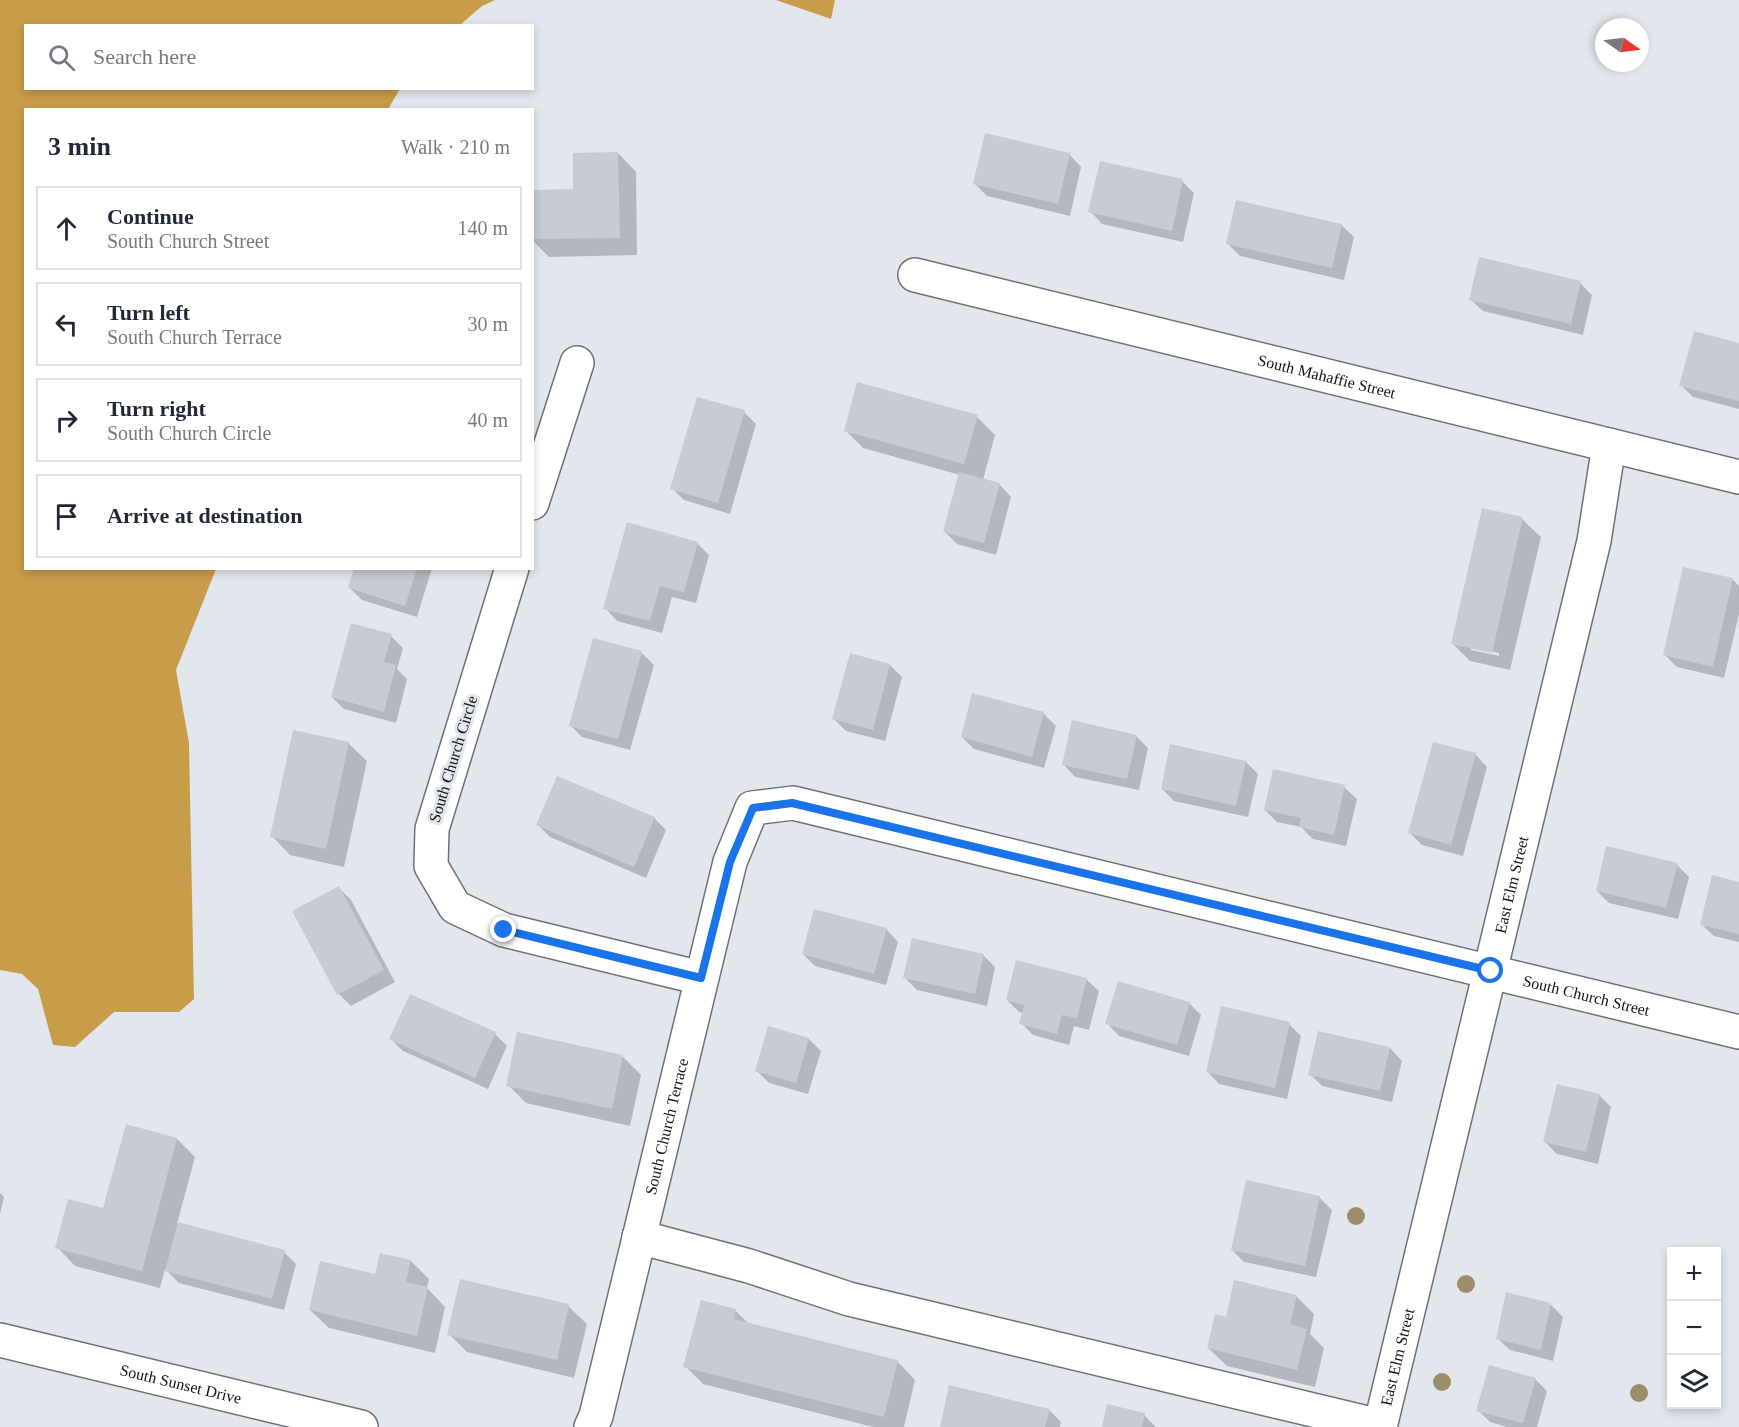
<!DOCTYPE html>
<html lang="en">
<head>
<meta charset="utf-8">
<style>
	:root { --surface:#fff; --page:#f6f6f7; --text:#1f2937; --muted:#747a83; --line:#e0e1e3 }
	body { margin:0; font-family:"Times New Roman",serif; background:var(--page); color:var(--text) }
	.controls { position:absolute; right:18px; bottom:18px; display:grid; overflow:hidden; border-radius:0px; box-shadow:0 3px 9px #0003 }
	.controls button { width:54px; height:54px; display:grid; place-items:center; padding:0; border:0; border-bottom:2px solid var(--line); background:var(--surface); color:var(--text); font:30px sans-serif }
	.compass { position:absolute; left:1595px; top:18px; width:54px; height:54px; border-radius:50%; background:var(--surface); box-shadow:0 3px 9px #0003; rotate:104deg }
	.stop { position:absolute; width:18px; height:18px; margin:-14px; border:4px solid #1a73e8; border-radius:50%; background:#fff }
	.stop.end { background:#1a73e8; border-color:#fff; box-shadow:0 2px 6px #0008 }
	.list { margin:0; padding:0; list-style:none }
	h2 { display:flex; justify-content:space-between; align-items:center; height:78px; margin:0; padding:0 24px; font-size:26px }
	h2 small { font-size:20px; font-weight:400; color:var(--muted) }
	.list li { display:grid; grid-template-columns:39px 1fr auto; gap:18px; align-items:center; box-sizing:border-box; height:84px; margin:0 12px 12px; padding:0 12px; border:2px solid var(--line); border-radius:0px }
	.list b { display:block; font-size:22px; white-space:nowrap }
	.list p { margin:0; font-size:20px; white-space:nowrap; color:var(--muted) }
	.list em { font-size:20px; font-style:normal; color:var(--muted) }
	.icon { flex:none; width:33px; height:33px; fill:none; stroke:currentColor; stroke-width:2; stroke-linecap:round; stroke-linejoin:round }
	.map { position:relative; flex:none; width:1739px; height:1427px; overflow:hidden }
	.search { position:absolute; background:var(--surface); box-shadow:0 3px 9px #0003; left:24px; top:24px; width:510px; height:66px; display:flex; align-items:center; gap:15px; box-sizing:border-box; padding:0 21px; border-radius:0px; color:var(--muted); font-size:22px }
	.panel { position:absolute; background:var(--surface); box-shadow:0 3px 9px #0003; left:24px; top:108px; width:510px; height:462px; border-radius:0px }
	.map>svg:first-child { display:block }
	.water { fill:#c89d49 }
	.shadow { fill:#0003; fill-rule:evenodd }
	.building { fill:#c6ccd2 }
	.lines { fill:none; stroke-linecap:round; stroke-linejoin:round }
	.minor-casing { stroke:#6e7278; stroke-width:36 }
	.minor { stroke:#fff; stroke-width:33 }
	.tree { fill:#9c8e6b }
	.route { stroke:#1a73e8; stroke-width:8 }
	.labels { text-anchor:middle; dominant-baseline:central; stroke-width:6; stroke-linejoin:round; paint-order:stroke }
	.street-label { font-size:16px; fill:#121416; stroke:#e2e7ee }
</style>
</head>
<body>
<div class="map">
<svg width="1739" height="1427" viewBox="0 0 1739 1427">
	<rect width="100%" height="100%" fill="#e2e7ee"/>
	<g class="water">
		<path d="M0,0h495l-13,6 -22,19 -434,1v62l374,1 -12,20 -362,1v458l190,1 -40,101 13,73 5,256 -15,13h-65l-39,35 -22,-2 -15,-56 -16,-15 -22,-4z"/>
		<path d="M776,0h59l-4,19z"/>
	</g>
	<g class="shadow">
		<path d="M618,153l18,19 1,83 -88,2 -17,-17v-49h43z"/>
		<path d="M1069,154l12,13 -11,49 -83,-20 -12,-12z"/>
		<path d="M1182,181l12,12 -11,49 -81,-18 -12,-13z"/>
		<path d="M1341,225l13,12 -10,43 -104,-24 -12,-12z"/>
		<path d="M1580,283l12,12 -9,40 -100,-24 -13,-12z"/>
		<path d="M1739,344v65l-46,-12 -12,-12z"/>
		<path d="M744,412l12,12 -26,90 -46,-14 -12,-12z"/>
		<path d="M977,417l18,18 -12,45 16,4 12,13 -15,58 -39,-11 -12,-12 15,-57 -97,-27 -18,-18z"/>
		<path d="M1522,519l19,18 -31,133 -40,-9 -18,-18zM1471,647l28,6v3l-28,-6z"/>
		<path d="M697,543l12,12 -13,48 -24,-6 -10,36 -45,-12 -12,-13z"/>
		<path d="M356,568h76l-15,49 -55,-17 -12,-12z"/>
		<path d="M1732,579l7,7v28l-15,64 -47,-11 -12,-12z"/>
		<path d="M391,636l12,12 -6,21 10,10 -11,44 -52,-14 -12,-12z"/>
		<path d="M594,639l48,14 12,12 -24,85 -48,-13 -12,-12z"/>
		<path d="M890,665l12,12 -17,64 -39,-10 -12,-12z"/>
		<path d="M1043,713l13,13 -12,42 -70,-19 -12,-12z"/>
		<path d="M1136,736l12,12 -9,42 -64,-13 -12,-13z"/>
		<path d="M348,743l19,18 -23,106 -54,-12 -18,-19z"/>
		<path d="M1475,754l12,13 -24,89 -41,-11 -12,-12z"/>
		<path d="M1246,762l12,12 -10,43 -74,-16 -12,-12z"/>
		<path d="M1344,787l13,12 -11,47 -33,-7 -12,-12 -24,-5 -12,-12z"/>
		<path d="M654,818l12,12 -20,48 -96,-41 -12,-12z"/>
		<path d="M1677,865l12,12 -11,42 -69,-16 -12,-12z"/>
		<path d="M1739,883v59l-25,-6 -13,-12z"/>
		<path d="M339,888l12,12 44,82 -44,24 -12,-12 -45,-82z"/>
		<path d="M886,929l12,13 -12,43 -71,-19 -12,-12z"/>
		<path d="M983,955l12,12 -8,39 -70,-16 -12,-12z"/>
		<path d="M1086,979l13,12 -10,39 -15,-4 -5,19 -36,-10 -12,-12 3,-10 -5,-1 -12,-12z"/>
		<path d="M1189,1003l12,12 -12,41 -70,-20 -12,-13z"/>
		<path d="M1289,1024l12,12 -14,63 -68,-15 -12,-13z"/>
		<path d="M769,1028l40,11 12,12 -13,43 -39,-11 -12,-12z"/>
		<path d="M1319,1033l71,15 12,13 -10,41 -70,-16 -12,-12z"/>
		<path d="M495,1034l12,12 -19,43 -85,-38 -12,-12z"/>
		<path d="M623,1057l18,18 -11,51 -104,-23 -18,-18z"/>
		<path d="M1599,1095l12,12 -13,57 -41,-10 -12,-12z"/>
		<path d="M177,1139l18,18 -18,67 107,28 12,12 -12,46 -105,-27 -14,-14 -5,19 -85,-22 -18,-19 47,-37z"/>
		<path d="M0,1193l4,4 -4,17z"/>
		<path d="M1319,1197l13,13 -16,67 -72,-15 -12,-12z"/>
		<path d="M411,1261l18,18 -2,9 18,19 -10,46 -106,-25 -19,-18z"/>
		<path d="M1296,1296l18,18 -4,20 14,14 -9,39 -88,-21 -19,-18 19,-29z"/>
		<path d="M1551,1305l12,12 -10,44 -43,-11 -13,-12z"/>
		<path d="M568,1306l19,18 -13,54 -107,-26 -18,-18z"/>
		<path d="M736,1311l13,13 148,37 18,19 -11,47h-31l-170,-43 -18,-18z"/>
		<path d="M1535,1379l12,12 -10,36h-30l-17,-5 -12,-12z"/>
		<path d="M1049,1410l12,12 -1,5h-119z"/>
		<path d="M1144,1415l12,12h-53z"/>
	</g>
	<g class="building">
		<path d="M985,133l85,20 -12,51 -85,-20z"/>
		<path d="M618,152l2,86 -88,1v-49l41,-1v-36z"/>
		<path d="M1100,161l83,18 -11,52 -84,-19z"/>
		<path d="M1236,200l106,24 -10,44 -106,-24z"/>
		<path d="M1479,257l102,24 -10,43 -102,-24z"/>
		<path d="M1694,331l45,12v58l-60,-15z"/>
		<path d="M857,382l121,33 -14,49 -120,-33z"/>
		<path d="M697,397l48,13 -27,93 -48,-14z"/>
		<path d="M959,472l41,11 -16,60 -41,-11z"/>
		<path d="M1482,508l41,9 -31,136 -41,-9z"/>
		<path d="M627,522l71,20 -14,50 -24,-6 -10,35 -47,-12z"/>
		<path d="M1683,567l50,11 -20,89 -50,-12z"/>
		<path d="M354,568h63l-12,38 -57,-18z"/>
		<path d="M351,623l41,11 -8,28 12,3 -12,47 -53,-15z"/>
		<path d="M593,638l49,13 -24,88 -49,-13z"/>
		<path d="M850,653l40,11 -17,66 -41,-11z"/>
		<path d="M972,693l72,19 -12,45 -71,-20z"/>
		<path d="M1072,720l65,15 -10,44 -65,-14z"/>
		<path d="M293,730l56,12 -23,107 -56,-12z"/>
		<path d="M1433,742l43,11 -25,92 -43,-12z"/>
		<path d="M1170,744l76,17 -10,45 -75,-17z"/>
		<path d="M1273,769l72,16 -11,50 -35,-8 2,-9 -37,-8z"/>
		<path d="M557,776l98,41 -21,50 -98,-42z"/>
		<path d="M1606,846l72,17 -12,45 -70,-17z"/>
		<path d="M1712,875l27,7v52l-39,-9z"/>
		<path d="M339,886l45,84 -47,25 -45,-84z"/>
		<path d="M814,909l73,19 -13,46 -72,-20z"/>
		<path d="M912,938l72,16 -9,40 -72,-16z"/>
		<path d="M1016,960l71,18 -10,40 -15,-3 -5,19 -38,-10 5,-19 -18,-5z"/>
		<path d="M1118,981l72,21 -13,43 -72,-21z"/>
		<path d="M410,994l86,38 -21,46 -86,-39z"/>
		<path d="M1221,1006l69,16 -15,66 -69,-16z"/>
		<path d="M768,1026l41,12 -13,45 -41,-12z"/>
		<path d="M1318,1031l72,16 -10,44 -72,-16z"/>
		<path d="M517,1032l106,23 -11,54 -106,-23z"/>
		<path d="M1557,1084l43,10 -14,58 -43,-10z"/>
		<path d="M126,1124l51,14 -35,133 -87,-23 13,-49 35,9z"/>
		<path d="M1246,1180l74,16 -15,70 -74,-16z"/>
		<path d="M178,1222l107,28 -13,49 -107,-28z"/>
		<path d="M380,1253l31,7 -5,22 22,5 -11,49 -108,-26 11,-49 55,13z"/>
		<path d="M460,1279l109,25 -12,56 -110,-25z"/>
		<path d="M1234,1280l63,15 -7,29 17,5 -10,41 -90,-22 8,-34 11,3z"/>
		<path d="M1506,1292l45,11 -10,47 -45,-11z"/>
		<path d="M701,1300l35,9 -2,10 164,41 -14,57 -201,-50z"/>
		<path d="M1489,1365l47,13 -13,45 -47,-12z"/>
		<path d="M949,1385l101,24 -5,18h-105z"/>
		<path d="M1107,1404l38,9 -3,14h-40z"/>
	</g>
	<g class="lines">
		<g class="minor-casing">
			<g id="minor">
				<path id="s1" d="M915,275l824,202"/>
				<path d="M532,503l45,-140"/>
				<path d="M512,568l-80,261 -1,37 24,41 49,23 197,48"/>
				<path d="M639,1237l110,29 100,33 531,127"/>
				<path id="s2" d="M0,1340l361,87"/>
				<path id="s3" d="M591,1427l5,-11 134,-554 22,-54 41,-5 946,229"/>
				<path id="s4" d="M1380,1427l214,-886 15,-96"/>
			</g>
		</g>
		<use href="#minor" class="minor"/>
	</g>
	<g class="tree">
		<circle cx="1356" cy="1216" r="9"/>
		<circle cx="1466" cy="1284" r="9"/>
		<circle cx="1442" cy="1382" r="9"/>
		<circle cx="1639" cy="1393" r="9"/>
	</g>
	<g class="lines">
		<path class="route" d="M504,930l197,48 29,-116 23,-54 39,-5 699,168"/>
	</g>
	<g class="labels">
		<g class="street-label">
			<text stroke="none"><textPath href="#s1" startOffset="424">South Mahaffie Street</textPath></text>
			<text transform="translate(453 759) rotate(-73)">South Church Circle</text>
			<text stroke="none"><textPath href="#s4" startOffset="558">East Elm Street</textPath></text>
			<text stroke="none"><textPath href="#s3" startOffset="1498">South Church Street</textPath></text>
			<text stroke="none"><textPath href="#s3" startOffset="310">South Church Terrace</textPath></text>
			<text stroke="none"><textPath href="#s4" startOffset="72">East Elm Street</textPath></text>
			<text stroke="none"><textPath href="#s2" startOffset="186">South Sunset Drive</textPath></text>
		</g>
	</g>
</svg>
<div class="controls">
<button>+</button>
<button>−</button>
<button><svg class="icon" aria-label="layers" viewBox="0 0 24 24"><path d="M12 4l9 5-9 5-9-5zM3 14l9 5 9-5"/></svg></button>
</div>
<svg class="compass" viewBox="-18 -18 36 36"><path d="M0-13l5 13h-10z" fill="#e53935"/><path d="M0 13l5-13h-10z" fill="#747a83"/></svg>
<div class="stop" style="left:1491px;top:971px"></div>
<div class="stop end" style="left:504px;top:930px"></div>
<div class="search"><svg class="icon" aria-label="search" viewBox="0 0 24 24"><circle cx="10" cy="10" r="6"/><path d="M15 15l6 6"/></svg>Search here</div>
<section class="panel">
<h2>3 min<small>Walk · 210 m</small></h2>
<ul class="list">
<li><svg class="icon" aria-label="ahead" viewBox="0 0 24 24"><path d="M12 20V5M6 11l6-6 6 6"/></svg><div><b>Continue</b><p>South Church Street</p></div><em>140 m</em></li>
<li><svg class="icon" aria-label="left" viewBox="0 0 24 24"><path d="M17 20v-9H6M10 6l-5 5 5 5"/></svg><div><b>Turn left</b><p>South Church Terrace</p></div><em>30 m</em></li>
<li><svg class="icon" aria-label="right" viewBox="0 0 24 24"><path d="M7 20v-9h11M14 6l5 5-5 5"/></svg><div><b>Turn right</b><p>South Church Circle</p></div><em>40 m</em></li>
<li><svg class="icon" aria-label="arrive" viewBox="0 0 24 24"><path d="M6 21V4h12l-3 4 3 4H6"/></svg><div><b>Arrive at destination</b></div></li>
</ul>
</section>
</div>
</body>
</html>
